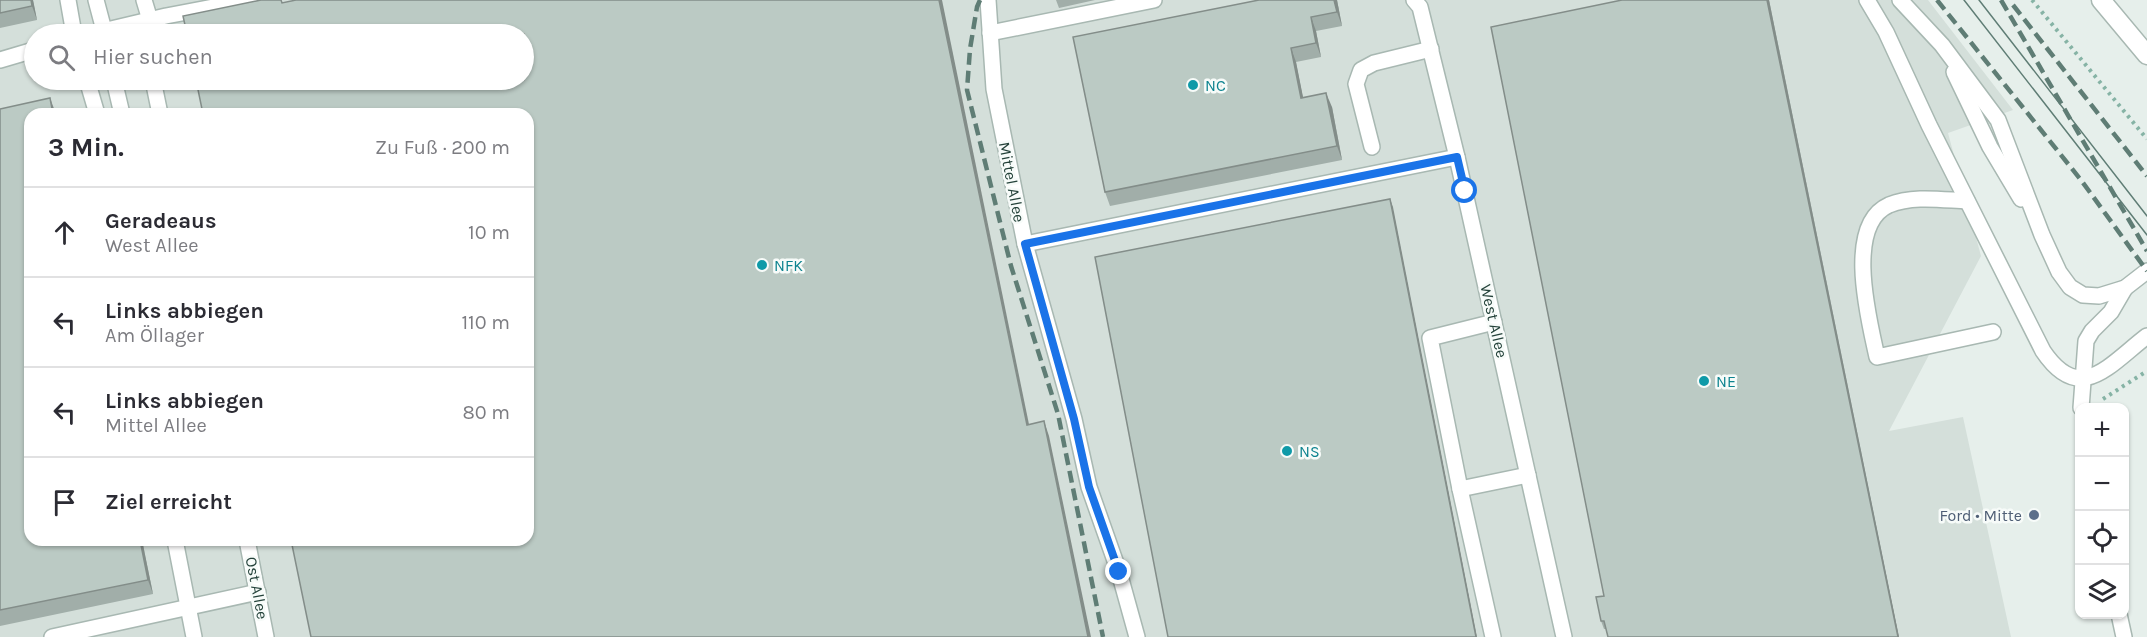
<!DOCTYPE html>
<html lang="de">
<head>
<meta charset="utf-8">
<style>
	:root { --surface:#fff; --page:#f2f2f3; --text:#2b2b33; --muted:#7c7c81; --line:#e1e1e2 }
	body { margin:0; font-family:Karla,sans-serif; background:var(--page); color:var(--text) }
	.controls { position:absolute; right:18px; bottom:18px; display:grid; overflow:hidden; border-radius:12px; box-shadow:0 2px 4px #0004 }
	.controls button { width:54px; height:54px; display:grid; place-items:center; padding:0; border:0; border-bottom:2px solid var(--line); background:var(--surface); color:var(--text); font:30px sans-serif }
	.stop { position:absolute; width:18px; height:18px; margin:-14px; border:4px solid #1a73e8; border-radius:50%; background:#fff }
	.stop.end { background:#1a73e8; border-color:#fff; box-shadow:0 2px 6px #0008 }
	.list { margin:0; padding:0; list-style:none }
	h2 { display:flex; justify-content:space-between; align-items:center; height:78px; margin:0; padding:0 24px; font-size:26px }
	h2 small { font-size:20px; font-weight:400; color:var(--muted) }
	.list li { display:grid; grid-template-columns:39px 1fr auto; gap:18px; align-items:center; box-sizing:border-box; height:90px; padding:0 24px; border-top:2px solid var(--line) }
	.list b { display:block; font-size:22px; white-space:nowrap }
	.list p { margin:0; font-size:20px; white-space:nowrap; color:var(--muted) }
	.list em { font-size:20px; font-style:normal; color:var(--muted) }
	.icon { flex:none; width:33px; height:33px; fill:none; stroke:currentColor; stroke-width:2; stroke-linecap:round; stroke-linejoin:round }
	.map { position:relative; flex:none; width:2147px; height:637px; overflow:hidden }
	.search { position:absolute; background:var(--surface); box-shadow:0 2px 4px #0004; left:24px; top:24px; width:510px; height:66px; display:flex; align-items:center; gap:15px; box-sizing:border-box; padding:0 21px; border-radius:33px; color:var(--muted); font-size:22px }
	.panel { position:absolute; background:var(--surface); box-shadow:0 2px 4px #0004; left:24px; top:108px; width:510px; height:438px; border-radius:18px }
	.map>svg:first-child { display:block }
	.built { fill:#d4dfda; fill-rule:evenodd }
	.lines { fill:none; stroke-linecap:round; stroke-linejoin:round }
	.service-casing { stroke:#a8b8b2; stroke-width:18 }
	.tertiary-casing { stroke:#a8b8b2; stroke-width:21 }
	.path { stroke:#86b3a5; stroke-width:4; stroke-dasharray:3 4.5; stroke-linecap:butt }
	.service { stroke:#fff; stroke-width:15 }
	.tertiary { stroke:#fff; stroke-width:18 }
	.tram { stroke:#5f7d75; stroke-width:1.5 }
	.rail { stroke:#5f7d75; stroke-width:4.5; stroke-dasharray:12 6; stroke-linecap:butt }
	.wall { fill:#a1aea9 }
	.shaded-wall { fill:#838d89 }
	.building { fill:#bbcac4; stroke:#838d89; stroke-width:1.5 }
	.route { stroke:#1a73e8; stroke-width:8 }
	.culture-dot { fill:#0f9aa8; stroke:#f7fbf9; stroke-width:2 }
	.service-dot { fill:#5c6f8a; stroke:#f7fbf9; stroke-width:2 }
	.labels { text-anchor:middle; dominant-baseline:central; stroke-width:5; stroke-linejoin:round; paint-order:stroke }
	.culture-label { font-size:16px; fill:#0d838f; stroke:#f7fbf9; text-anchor:start }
	.street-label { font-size:16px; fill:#24423a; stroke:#f7fbf9 }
	.service-label { font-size:16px; fill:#4e5e75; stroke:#f7fbf9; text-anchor:end }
</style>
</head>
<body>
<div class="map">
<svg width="2147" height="637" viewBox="0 0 2147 637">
	<rect width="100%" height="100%" fill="#e6efeb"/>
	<path class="built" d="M0,0h1928l85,110 -65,23 33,123 -92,175 74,-14 48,220h-2011zM34,34h490v46h-490zM30,114h498v426h-498z"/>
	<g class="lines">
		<g class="service-casing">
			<g id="service">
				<path d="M68,0l6,34"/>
				<path d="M96,0l9,34"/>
				<path d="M144,0l6,20 -3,14"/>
				<path d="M988,0l6,89 31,155 49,175 15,68 30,85 18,65"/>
				<path d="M1414,0l6,7 37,150 107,480"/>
				<path d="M1867,0l19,32 43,93 114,226c37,55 66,14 104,-15"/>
				<path d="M1900,0l42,45 56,75 44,115 17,37 11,15 13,8 16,1 26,-8 22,-17"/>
				<path d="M990,33l164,-33"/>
				<path d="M90,34l76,-18 85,-16"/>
				<path d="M0,60l34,-10"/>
				<path d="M1954,72l36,75 31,52"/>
				<path d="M87,80l10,34"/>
				<path d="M114,80l8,34"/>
				<path d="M153,80l7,34"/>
				<path d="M1372,147l-16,-63 5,-14 13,-7 57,-14"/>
				<path d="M1967,201c-24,-1 -54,-6 -78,4 -45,20 -20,115 -12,152l116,-25"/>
				<path d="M1025,244l432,-87"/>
				<path d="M1494,322l-64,16 30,151 68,-14"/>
				<path d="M2081,408l5,-67 6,-10 19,-19 14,-24"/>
				<path d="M1460,489l33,148"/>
				<path d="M175,540l19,97"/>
				<path d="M247,540l19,97"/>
				<path d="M2119,614l5,23"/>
				<path d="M52,637l206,-45"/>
			</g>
		</g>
		<g class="tertiary-casing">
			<path id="tertiary" d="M2101,0l46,55"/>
		</g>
		<g class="path">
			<path d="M2032,0l115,139"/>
			<path d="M2103,399l44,-28"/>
		</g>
		<use href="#service" class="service"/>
		<use href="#tertiary" class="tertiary"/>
		<g class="tram">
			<path d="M1964,0l183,235"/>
			<path d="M1979,0l168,216"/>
		</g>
		<g class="rail">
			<path d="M980,0l-3,7 -7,42 -3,41 44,176 47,148 45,223"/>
			<path d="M1937,0l144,180 66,91"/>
			<path d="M2001,0l146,251"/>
			<path d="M2013,5l134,171"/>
		</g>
	</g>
	<g class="wall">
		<path d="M0,0h33l4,20 -37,8z"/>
		<path d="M1056,0h39l-36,8z"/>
		<path d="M1337,0l5,26 -26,5 5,26 -25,5 7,36 29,9 10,53 -232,46 -5,-14 -32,-155z"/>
		<path d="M1622,0h147l130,637h-291l-2,-8h-2l-3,-8 3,-25z"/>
		<path d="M0,109l142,431 11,54 -153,32z"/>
	</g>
	<g class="shaded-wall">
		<path d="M31,0h2l4,20 -5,-14z"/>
		<path d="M939,0h3l90,439 -5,-14z"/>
		<path d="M1334,0h3l5,26 -5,-14z"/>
		<path d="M1767,0h2l130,637h-1z"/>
		<path d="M1311,17l5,14 5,26 -5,-14z"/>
		<path d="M1291,48l5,14 10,50 -5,-14z"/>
		<path d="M1326,93l6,14 10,53 -5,-14z"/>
		<path d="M50,98l6,16h-3z"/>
		<path d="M1390,199l3,8 84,430h-1z"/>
		<path d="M1044,421l5,15 42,201h-3z"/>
		<path d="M140,540h2l11,54 -5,-14z"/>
	</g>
	<g class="building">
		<path d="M0,0h31l1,6 -32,7z"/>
		<path d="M261,0h20l1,3 14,-3h643l88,425 17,-4 44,216h-777l-20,-97h237v-426h-325l-7,-34h328v-46h-337l-4,-18z"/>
		<path d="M1259,0h75l3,12 -26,5 5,26 -25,5 10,50 25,-5 11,53 -232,46 -32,-155z"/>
		<path d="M1622,0h145l131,637h-290l-4,-16h-3l-5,-24 8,-1 -113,-569z"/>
		<path d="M50,98l3,16h-23v426h110l8,40 -148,30v-501z"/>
		<path d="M1390,199l86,438h-308l-73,-380z"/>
	</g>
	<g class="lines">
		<path class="route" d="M1119,572l-30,-85 -15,-68 -49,-175 432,-87 8,34"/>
	</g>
	<g class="culture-dot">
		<circle cx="1193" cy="85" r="6"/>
		<circle cx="762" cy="265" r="6"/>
		<circle cx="1704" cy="381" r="6"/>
		<circle cx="1287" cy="451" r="6"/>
	</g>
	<circle class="service-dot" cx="2034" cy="515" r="6"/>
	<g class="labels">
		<g class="culture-label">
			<text x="1205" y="85">NC</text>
			<text x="774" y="265">NFK</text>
			<text x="1716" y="381">NE</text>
			<text x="1299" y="451">NS</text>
		</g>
		<g class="street-label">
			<text transform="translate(1012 182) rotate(79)">Mittel Allee</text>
			<text transform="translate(1494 321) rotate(77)">West Allee</text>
			<text transform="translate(257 588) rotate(79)">Ost Allee</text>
		</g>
		<g class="service-label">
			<text x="2022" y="515">Ford • Mitte</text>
		</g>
	</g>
</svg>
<div class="controls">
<button>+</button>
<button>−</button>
<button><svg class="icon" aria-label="locate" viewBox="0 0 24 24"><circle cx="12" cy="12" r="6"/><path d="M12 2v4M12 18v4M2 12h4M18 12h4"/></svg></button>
<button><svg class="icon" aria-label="layers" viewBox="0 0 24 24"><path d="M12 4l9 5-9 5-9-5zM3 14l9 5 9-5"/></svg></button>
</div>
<div class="stop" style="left:1465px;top:191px"></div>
<div class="stop end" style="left:1119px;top:572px"></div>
<div class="search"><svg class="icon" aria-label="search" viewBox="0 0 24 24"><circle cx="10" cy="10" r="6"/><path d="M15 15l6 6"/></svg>Hier suchen</div>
<section class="panel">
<h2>3 Min.<small>Zu Fuß · 200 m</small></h2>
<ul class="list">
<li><svg class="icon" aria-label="ahead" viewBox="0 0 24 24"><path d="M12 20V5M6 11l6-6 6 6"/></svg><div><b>Geradeaus</b><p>West Allee</p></div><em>10 m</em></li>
<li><svg class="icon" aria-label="left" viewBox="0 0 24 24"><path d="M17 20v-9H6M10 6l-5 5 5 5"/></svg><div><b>Links abbiegen</b><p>Am Öllager</p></div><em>110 m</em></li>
<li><svg class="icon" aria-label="left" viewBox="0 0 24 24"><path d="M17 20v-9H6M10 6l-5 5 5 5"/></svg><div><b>Links abbiegen</b><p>Mittel Allee</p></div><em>80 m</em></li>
<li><svg class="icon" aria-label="arrive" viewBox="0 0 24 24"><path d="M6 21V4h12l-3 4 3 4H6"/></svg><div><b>Ziel erreicht</b></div></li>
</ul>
</section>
</div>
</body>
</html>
